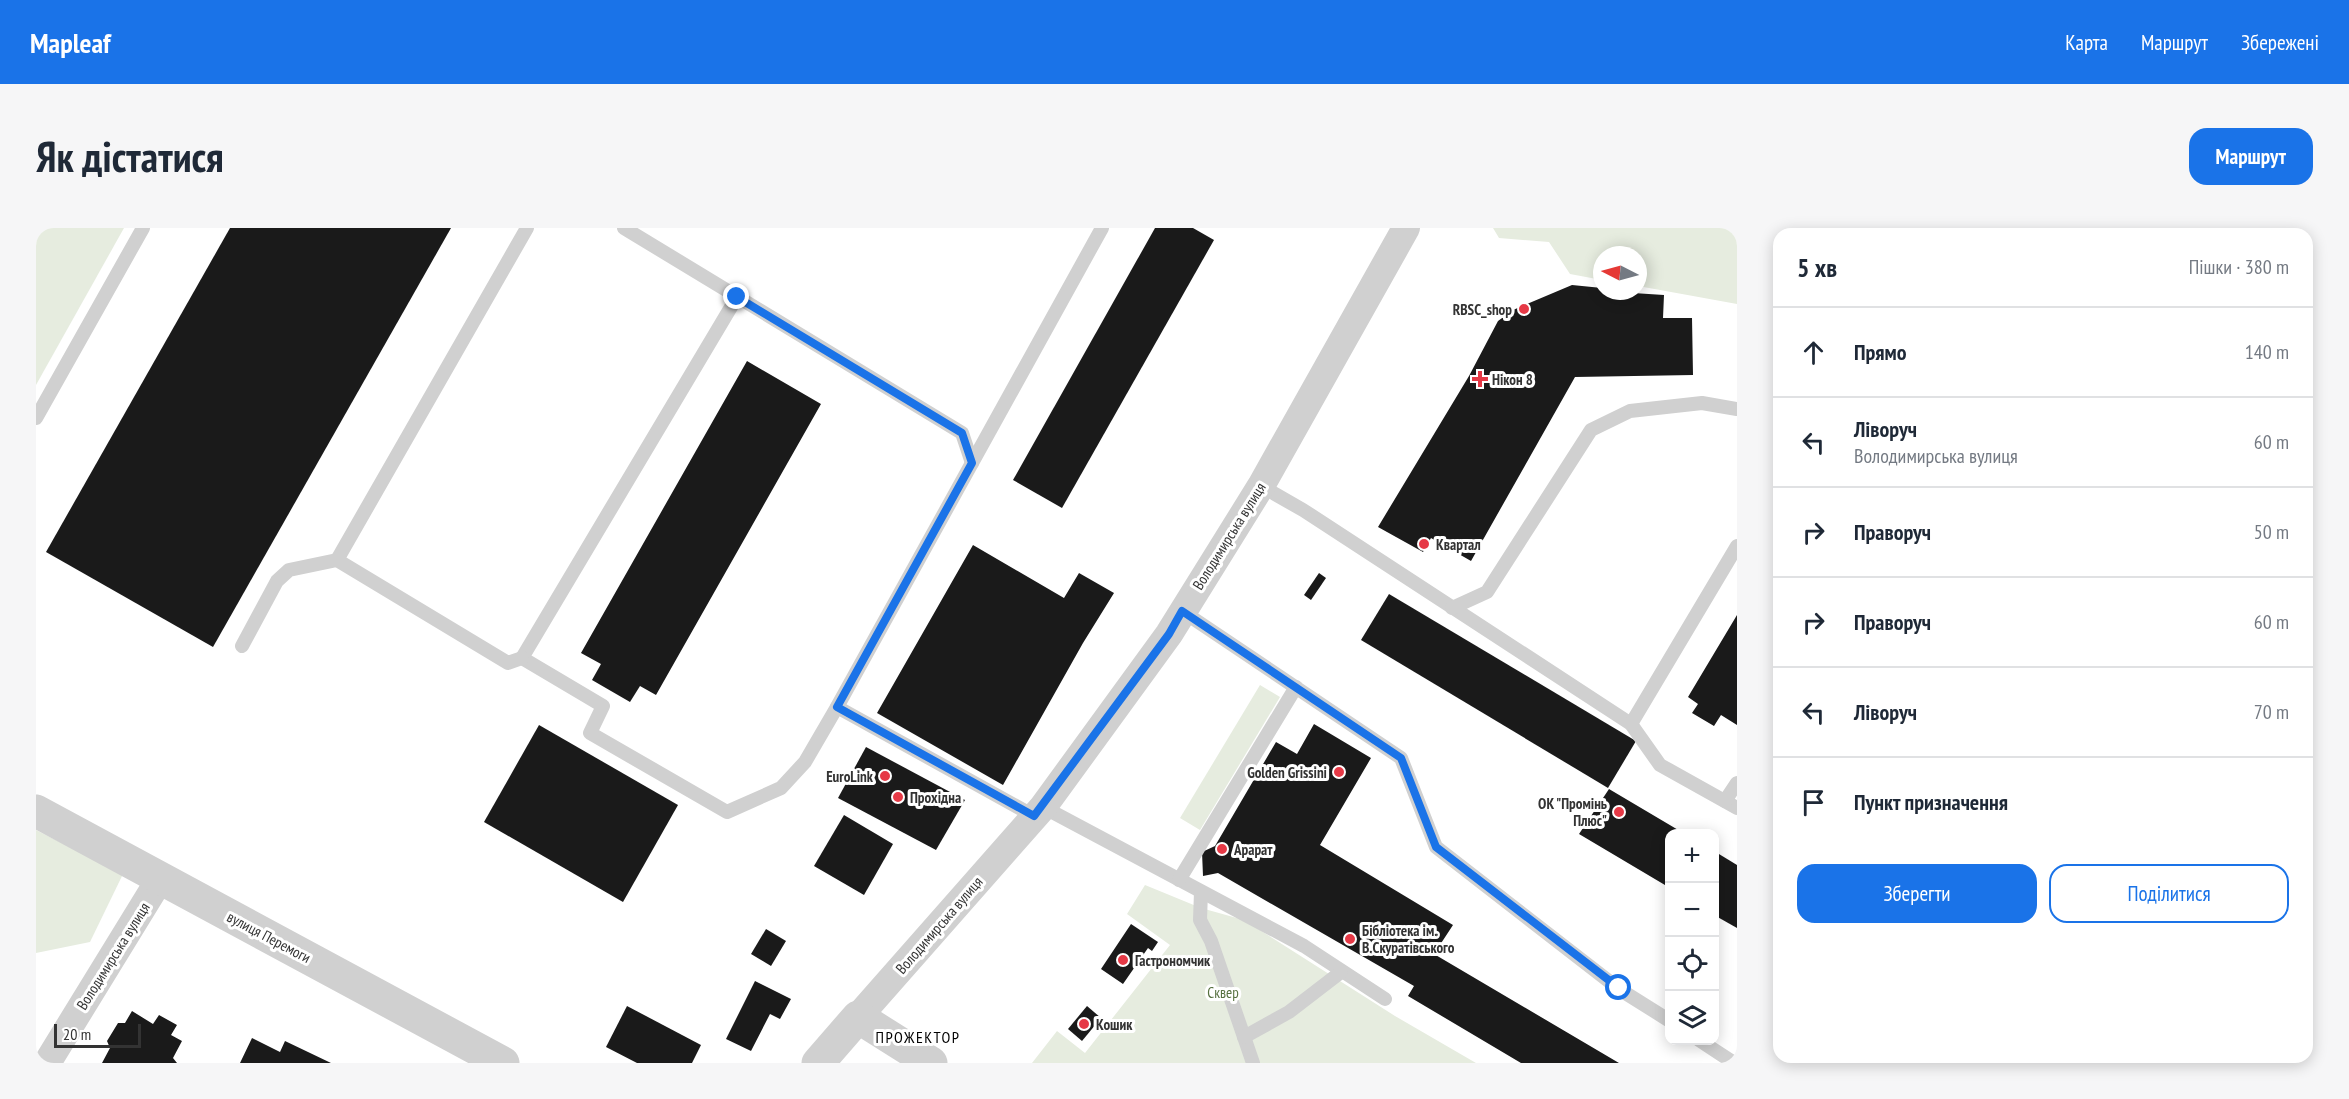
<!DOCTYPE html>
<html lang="uk">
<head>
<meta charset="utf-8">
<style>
	:root { --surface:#fff; --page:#f6f6f7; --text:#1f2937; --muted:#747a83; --line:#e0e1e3; --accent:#1a73e8 }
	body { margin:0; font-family:"PT Sans Narrow",sans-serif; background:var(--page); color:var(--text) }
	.controls { position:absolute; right:18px; bottom:18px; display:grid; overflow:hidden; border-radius:12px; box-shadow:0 3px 15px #0003 }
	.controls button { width:54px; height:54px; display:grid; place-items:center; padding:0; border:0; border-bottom:2px solid var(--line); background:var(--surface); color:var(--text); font:30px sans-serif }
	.compass { position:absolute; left:1557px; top:18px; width:54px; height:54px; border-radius:50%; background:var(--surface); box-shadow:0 3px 15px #0003; rotate:276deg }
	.scale { position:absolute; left:18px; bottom:15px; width:87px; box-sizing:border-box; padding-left:6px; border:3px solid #333; border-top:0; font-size:16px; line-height:21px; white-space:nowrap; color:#333; -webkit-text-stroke:4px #fff; paint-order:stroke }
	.stop { position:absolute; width:18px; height:18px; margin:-14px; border:4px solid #1a73e8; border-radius:50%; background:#fff }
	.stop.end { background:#1a73e8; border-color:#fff; box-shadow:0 2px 6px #0008 }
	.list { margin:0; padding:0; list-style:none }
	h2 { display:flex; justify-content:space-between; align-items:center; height:78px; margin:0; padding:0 24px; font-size:26px }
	h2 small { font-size:20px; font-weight:400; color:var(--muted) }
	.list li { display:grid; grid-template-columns:39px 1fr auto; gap:18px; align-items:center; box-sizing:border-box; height:90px; padding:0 24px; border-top:2px solid var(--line) }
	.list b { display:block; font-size:22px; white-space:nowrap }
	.list p { margin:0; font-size:20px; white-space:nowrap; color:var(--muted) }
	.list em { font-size:20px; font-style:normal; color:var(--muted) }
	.actions { display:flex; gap:12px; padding:18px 24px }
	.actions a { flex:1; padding:14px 0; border:2px solid var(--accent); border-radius:18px; text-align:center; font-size:21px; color:var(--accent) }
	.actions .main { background:var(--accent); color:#fff }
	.icon { flex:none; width:33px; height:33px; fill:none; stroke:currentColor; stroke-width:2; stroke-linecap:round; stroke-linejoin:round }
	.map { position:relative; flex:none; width:1701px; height:835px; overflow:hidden; border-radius:18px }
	header { display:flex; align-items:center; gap:36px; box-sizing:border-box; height:84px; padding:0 30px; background:var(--accent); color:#fff }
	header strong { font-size:28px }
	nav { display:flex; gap:33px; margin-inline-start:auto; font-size:21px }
	.intro { display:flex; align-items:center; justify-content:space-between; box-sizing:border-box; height:144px; padding:0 36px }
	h1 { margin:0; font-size:42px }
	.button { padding:15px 27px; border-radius:18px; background:var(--accent); color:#fff; font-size:21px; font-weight:700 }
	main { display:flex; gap:36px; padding:0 36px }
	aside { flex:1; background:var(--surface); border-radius:18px; box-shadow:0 3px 15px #0003 }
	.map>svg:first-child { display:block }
	.green { fill:#e6ecdf }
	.building { fill:#1a1a1a }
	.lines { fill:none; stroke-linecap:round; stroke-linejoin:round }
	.service { stroke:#d0d0d0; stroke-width:14 }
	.minor { stroke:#d0d0d0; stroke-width:28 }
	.tertiary { stroke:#d0d0d0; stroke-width:33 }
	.route { stroke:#1a73e8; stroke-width:8 }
	.poi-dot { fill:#e63946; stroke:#fff; stroke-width:2 }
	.labels { text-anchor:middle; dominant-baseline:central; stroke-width:6; stroke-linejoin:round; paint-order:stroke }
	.poi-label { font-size:15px; font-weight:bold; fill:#333; stroke:#fff; text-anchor:start }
	.street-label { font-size:15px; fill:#333; stroke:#fff }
	.park-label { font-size:15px; fill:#56703f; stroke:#fff }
	.neighbourhood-label { font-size:16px; letter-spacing:1.5px; fill:#000; stroke:#fff }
</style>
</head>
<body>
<header>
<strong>Mapleaf</strong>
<nav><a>Карта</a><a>Маршрут</a><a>Збережені</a></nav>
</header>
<div class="intro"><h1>Як дістатися</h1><a class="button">Маршрут</a></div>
<main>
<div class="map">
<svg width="1701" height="835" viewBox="0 0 1701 835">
	<rect width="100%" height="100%" fill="#fff"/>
	<g class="green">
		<path d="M0,0h88l-88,157z"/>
		<path d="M1457,0h244v76l-99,-18v-31h-36v25l-32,-6 -21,-32 -50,-4z"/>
		<path d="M1224,457l20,12 -80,133 -20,-12z"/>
		<path d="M0,602l87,44 -33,68 -54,11z"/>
		<path d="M1109,657l56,23 43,12 151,96 81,47h-444l25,-32 28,22 85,-108 -43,-31z"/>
	</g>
	<g class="building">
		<path d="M194,0h221l-238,419 -167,-95z"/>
		<path d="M1119,0h38l21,12 -152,268 -49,-28z"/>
		<path d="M1536,57l30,3v3l62,4 -1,23h29l1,57 -118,2 -104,184 -40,-23 -8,14 -45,-25 91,-151 29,-55 15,-11z"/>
		<path d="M711,133l74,43 -165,291 -16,-9 -10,16 -38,-22 9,-16 -20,-11z"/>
		<path d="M937,317l91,53 15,-25 35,20 -31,50 -80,142 -126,-72z"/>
		<path d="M1283,345l7,5 -15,22 -7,-5z"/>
		<path d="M1353,366l247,147 -28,47 -247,-148z"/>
		<path d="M1701,387v110l-16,-10 -7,11 -22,-13 6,-9 -10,-7z"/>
		<path d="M1278,496l57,34 -51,87 133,80 -19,29 185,109h-98l-113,-67 6,-10 -196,-113 -15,3 -1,-24 13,-6 61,-104 21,12z"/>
		<path d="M503,497l139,80 -55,97 -139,-80z"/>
		<path d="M830,519l99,53 -29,50 -98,-52z"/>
		<path d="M1573,561l76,45h-15v54l-91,-54z"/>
		<path d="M808,587l49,29 -29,51 -50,-29z"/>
		<path d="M1678,623l23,14v63l-23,-13z"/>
		<path d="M1095,696l27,18 -6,9 -4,-3 -25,36 -22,-15z"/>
		<path d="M730,701l20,12 -15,25 -20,-12z"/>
		<path d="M719,753l36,18 -11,20 -10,-5 -19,37 -25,-12z"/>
		<path d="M591,778l74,39 -9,18h-55l-31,-16z"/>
		<path d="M1051,778l14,12 -19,23 -14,-12z"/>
		<path d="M96,783l21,13 6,-9 18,10 -6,10 11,6 -9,17 4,5h-75l8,-15 -3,-7 11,-18h7z"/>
		<path d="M216,810l28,14 5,-11 46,22h-91z"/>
	</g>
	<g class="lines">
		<g class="service">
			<path d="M588,0l338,205 10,30"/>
			<path d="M701,69l-215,361 81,48 -13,27 137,79 54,-24 24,-26 32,-55"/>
			<path d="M0,190l107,-190"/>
			<path d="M1225,258l42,24 328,214 29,41 77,43"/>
			<path d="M301,332l190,-332"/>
			<path d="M1416,380l35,-16 104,-162 39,-19 72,-8 35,6"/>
			<path d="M1146,383l219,147 35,89 183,142 51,32"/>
			<path d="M206,418l35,-65 12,-11 48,-10 171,103 14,-5"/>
			<path d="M1595,496l106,-178"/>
			<path d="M1689,573l12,-18"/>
			<path d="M1007,579l261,139 81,53"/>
			<path d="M998,588l-197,-109 265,-479"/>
			<path d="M1143,652l117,-193"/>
			<path d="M1165,664l-1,28 11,21 42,122"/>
			<path d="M1208,809l45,-25 52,-40"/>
			<path d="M1663,812l35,23"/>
		</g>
		<g class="minor">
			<path d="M822,789l185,-210 126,-173 92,-148 145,-258"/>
			<path d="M11,835l113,-184"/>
		</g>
		<g class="tertiary">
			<path d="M0,583l467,252"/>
			<path d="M782,835l40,-46 73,46"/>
		</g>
	</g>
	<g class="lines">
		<path class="route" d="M701,69l225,136 10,30 -135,244 197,109 135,-182 13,-23 219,147 35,89 183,141"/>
	</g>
	<g class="poi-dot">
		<circle cx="1488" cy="81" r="6"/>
		<path d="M1441 142h6v6h6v6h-6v6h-6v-6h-6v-6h6z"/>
		<circle cx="1388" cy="316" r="6"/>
		<circle cx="1303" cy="544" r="6"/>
		<circle cx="849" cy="548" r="6"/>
		<circle cx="862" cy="569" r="6"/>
		<circle cx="1583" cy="584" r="6"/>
		<circle cx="1186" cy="621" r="6"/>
		<circle cx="1314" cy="711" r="6"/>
		<circle cx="1087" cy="732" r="6"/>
		<circle cx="1048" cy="796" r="6"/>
	</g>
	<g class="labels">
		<g class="poi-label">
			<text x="1476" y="81" text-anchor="end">RBSC_shop</text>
			<text x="1456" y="151">Нікон 8</text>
			<text x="1400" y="316">Квартал</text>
			<text x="1291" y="544" text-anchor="end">Golden Grissini</text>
			<text x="837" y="548" text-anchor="end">EuroLink</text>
			<text x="874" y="569">Прохідна</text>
			<text x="1571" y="575" text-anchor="end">ОК "Промінь<tspan x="1571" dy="17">Плюс"</tspan></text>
			<text x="1198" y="621">Арарат</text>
			<text x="1326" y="702">Бібліотека ім.<tspan x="1326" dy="17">В.Скуратівського</tspan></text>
			<text x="1099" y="732">Гастрономчик</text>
			<text x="1060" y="796">Кошик</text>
		</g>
		<g class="street-label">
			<text transform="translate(1193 308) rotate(-58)">Володимирська вулиця</text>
			<text transform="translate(903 697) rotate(-49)">Володимирська вулиця</text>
			<text transform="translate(233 709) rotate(28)">вулиця Перемоги</text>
			<text transform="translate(77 728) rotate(-58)">Володимирська вулиця</text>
		</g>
		<g class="park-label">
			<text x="1187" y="764">Сквер</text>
		</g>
		<g class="neighbourhood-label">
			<text x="882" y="809">ПРОЖЕКТОР</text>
		</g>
	</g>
</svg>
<div class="controls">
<button>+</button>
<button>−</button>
<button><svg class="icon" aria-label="locate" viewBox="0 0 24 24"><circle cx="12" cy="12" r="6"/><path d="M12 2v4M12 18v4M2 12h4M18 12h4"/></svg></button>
<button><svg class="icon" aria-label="layers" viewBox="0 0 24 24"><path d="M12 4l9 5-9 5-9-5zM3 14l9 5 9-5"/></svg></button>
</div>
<svg class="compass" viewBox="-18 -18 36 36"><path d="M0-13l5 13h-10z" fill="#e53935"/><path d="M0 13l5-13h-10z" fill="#747a83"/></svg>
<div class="scale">20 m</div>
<div class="stop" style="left:1583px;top:760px"></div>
<div class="stop end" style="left:701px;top:69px"></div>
</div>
<aside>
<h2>5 хв<small>Пішки · 380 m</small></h2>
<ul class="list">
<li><svg class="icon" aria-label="ahead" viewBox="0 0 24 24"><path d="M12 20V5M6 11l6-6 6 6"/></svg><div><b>Прямо</b></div><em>140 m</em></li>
<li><svg class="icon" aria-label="left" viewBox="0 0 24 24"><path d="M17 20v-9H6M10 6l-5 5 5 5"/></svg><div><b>Ліворуч</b><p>Володимирська вулиця</p></div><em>60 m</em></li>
<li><svg class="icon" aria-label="right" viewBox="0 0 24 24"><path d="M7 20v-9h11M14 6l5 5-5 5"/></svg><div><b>Праворуч</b></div><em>50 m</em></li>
<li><svg class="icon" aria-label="right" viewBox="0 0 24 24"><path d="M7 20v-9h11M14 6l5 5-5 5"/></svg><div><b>Праворуч</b></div><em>60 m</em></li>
<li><svg class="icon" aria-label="left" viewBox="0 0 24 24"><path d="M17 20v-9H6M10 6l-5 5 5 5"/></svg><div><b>Ліворуч</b></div><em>70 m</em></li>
<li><svg class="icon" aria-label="arrive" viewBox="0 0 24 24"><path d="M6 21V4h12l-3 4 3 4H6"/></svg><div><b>Пункт призначення</b></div></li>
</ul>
<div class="actions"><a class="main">Зберегти</a><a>Поділитися</a></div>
</aside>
</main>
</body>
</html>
